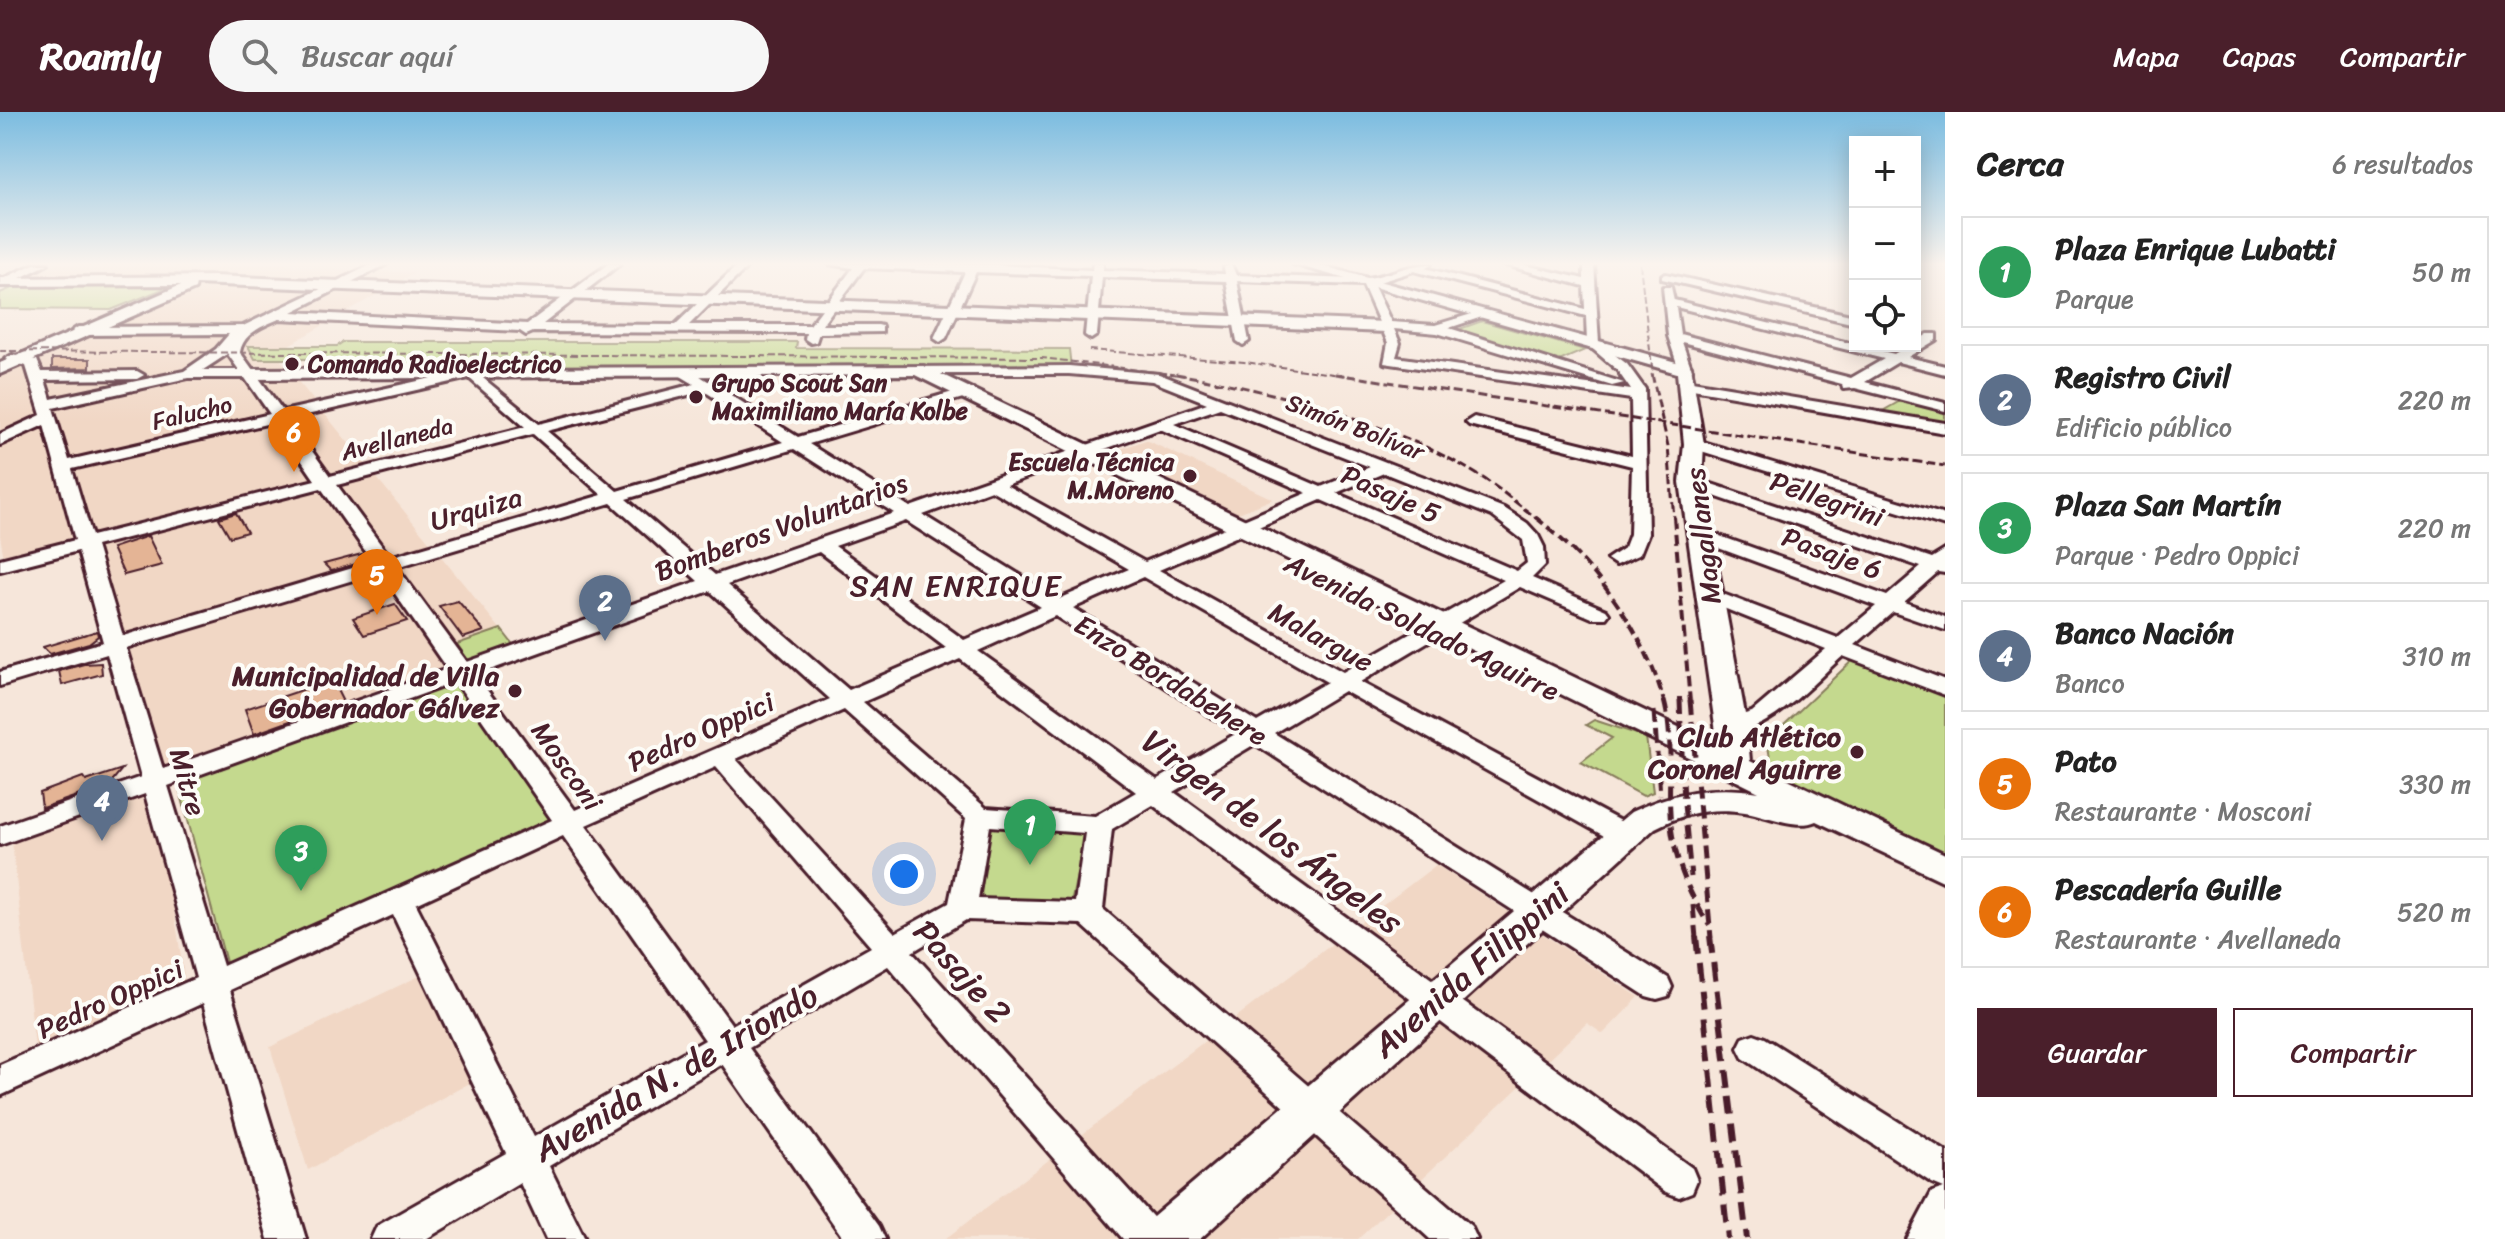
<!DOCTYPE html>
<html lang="es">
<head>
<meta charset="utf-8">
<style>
	:root { --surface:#fff; --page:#f6f6f6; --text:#222; --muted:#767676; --line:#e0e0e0; --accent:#4a1f2b }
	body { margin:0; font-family:Sriracha,sans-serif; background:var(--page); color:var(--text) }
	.controls { position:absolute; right:24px; top:24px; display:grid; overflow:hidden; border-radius:0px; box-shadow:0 4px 20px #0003 }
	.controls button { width:72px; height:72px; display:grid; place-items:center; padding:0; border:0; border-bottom:2px solid var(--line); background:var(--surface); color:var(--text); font:40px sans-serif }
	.you { position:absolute; left:904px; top:762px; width:28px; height:28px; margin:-20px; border:6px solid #fff; border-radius:50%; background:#1a73e8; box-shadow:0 0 0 12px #1a73e833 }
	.badge { display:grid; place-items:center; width:52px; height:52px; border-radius:50%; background:var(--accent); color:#fff; font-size:26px; font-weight:700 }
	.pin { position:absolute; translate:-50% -66px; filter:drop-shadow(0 2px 4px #0008) }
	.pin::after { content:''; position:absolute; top:42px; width:28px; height:24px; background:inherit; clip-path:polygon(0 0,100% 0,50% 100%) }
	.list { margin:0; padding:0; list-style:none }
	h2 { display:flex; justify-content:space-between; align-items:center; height:104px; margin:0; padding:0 32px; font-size:34px }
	h2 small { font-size:26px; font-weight:400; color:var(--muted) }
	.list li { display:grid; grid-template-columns:52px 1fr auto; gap:24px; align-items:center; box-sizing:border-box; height:112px; margin:0 16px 16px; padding:0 16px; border:2px solid var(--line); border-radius:0px }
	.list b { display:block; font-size:30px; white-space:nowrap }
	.list p { margin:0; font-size:26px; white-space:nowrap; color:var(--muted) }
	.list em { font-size:26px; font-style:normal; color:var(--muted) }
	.actions { display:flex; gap:16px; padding:24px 32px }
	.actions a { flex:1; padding:18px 0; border:2px solid var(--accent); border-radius:0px; text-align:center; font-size:28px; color:var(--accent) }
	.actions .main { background:var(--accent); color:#fff }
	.icon { flex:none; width:44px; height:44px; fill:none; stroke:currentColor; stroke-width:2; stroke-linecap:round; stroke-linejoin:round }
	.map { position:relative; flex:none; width:1945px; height:1127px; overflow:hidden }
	header { display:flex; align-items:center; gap:48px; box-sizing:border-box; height:112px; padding:0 40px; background:var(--accent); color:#fff }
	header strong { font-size:38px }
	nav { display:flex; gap:44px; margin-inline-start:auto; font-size:28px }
	.search { width:560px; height:72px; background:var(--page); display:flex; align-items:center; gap:20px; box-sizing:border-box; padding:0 28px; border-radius:44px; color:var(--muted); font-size:30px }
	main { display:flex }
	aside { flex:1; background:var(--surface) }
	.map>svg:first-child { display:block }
	.built { fill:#f1d7c5 }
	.green { fill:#c4d98e; stroke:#877c5c; stroke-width:2 }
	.building { fill:#e4b495; stroke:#4a1f2b; stroke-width:2 }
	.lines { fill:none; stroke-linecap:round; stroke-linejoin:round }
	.minor-casing { stroke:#4a1f2b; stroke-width:6 }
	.major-casing { stroke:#4a1f2b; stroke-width:6 }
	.minor { fill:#fdfcf7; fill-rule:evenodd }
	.major { fill:#fdfcf7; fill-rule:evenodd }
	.rail-far4 { stroke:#4a1f2b; stroke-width:2; stroke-dasharray:7 3; stroke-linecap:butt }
	.rail-far3 { stroke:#4a1f2b; stroke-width:3; stroke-dasharray:9 4; stroke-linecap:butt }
	.rail-far2 { stroke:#4a1f2b; stroke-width:4; stroke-dasharray:11 5; stroke-linecap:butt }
	.rail-far1 { stroke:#4a1f2b; stroke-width:5; stroke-dasharray:14 7; stroke-linecap:butt }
	.rail { stroke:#4a1f2b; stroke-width:6; stroke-dasharray:18 9; stroke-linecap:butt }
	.poi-dot { fill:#4a1f2b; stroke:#fdfcf7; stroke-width:3 }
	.labels { text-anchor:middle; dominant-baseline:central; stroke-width:8; stroke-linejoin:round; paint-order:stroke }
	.far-poi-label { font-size:24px; font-weight:bold; fill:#4a1f2b; stroke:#fdfcf7; text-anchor:start }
	.far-street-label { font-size:24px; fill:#4a1f2b; stroke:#fdfcf7 }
	.street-label { font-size:28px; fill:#4a1f2b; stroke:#fdfcf7 }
	.poi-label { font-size:28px; font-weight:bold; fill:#4a1f2b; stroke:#fdfcf7; text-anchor:end }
	.neighbourhood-label { font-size:30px; letter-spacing:2px; fill:#4a1f2b; stroke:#fdfcf7 }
	.near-street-label { font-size:34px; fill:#4a1f2b; stroke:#fdfcf7 }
</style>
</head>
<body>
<header>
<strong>Roamly</strong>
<div class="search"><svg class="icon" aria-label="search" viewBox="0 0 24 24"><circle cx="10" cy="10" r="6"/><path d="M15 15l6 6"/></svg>Buscar aquí</div>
<nav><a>Mapa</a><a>Capas</a><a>Compartir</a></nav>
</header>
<main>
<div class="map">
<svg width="1945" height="1127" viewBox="0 0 1945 1127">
	<rect width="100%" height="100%" fill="#f6e6da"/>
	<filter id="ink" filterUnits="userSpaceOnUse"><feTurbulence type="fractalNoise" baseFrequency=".0125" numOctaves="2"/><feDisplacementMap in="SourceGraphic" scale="16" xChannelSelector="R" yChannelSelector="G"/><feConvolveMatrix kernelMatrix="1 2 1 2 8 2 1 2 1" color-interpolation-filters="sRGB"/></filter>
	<g filter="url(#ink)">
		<g class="built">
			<path d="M44,152h249l-3,2 124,7 -139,80 240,294 -360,134 32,216 -150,68 -26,-232 140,-63 -78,-223 -68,17 -5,-28v-168l173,-84h-173z"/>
			<path d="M1146,328l127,59 -37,15 -127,-61z"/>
			<path d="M1436,753l203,132 -36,37 -16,-11 -229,216h-413z"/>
			<path d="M430,859l51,106 -173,93 -38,-123z"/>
		</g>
		<g class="green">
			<path d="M171,171l2,2 -62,25 -111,-1v-16l19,-8z"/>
			<path d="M1482,209l103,29 -28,12 -103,-31z"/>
			<path d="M343,230h454l-1,6 273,1 2,19 -572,2 6,-11h-11l-7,10 -176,1 13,-11h-69l-7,-13h89z"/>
			<path d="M1902,288l43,11v14l-66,-12z"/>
			<path d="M501,517l14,18 -45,16 -13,-19z"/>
			<path d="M1855,546l90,36v166l-143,-69 -31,-28 -4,-22z"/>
			<path d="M461,567l101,138 -335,149 -49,-183z"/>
			<path d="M1594,608l52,17 7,55 -10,4 -62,-34 31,-24 -26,-13z"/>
			<path d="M994,713l79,6 12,5 -13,63 -7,5 -77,-3 -6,-6 -3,-9 4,-55z"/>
		</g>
		<g class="building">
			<path d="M52,247h38v9l-38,1z"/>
			<path d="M236,401l11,19 -17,5 -11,-19z"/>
			<path d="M148,424l14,29 -38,10 -12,-27z"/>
			<path d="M362,442l5,7 -36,10 -7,-7z"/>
			<path d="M458,489l26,30 -21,7 -24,-32z"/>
			<path d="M395,492l12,17 -43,14 -11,-17z"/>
			<path d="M97,519l1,5 -9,7 -39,11 -7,-7z"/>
			<path d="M101,551l1,11 -40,11 -3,-14 25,-7z"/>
			<path d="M332,568l11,22 -89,32 -9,-25z"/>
			<path d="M122,657l-13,16 -67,23 -2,-15 43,-16 3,4z"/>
		</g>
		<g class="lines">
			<g class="minor-casing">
				<g id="minor">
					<path d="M34,152h14l-40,20h-8v-4z"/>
					<path d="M373,152h14l-95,48 235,12 81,-60h12l-77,60 132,1 64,-61h11l-61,61h121l43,-57 -24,-4h150l113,6 1,-6h10v6l122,4 -1,-7 7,-3 5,11 120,4c27,0 48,-15 75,-15l-6,4 160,41 -1,-23 -82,-22h19l63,15v-15h10l5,79 28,21 18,25 3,145 -8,20 -24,11 -9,-6 18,-12 5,-13 2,-68 -163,-41 -3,-3 8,-5 158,39 -1,-57 -247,-36 4,-20 -25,-58 -126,-4 12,60 -6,4 -6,-4 -11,-60 -124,-4 -5,58 -6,4 -6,-4 6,-59 -115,-4 -30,66 -6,4 -6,-4 31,-66 -101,-4 -42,57h56l4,1v6l-63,1 -3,9 -5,1 -6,-4 1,-6 -273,-1 -7,3 -6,-4 -241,-12c-16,7 -36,14 -39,33l43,59 189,-42 67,55 155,-40 -15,-9v-6h10l19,12 52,-13 7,4 -2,3 -47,12 80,50 165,-48h10v6l-164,49 101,63 297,-104 -55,-22 -83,-7h-151l-5,-1v-6l156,-1 90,8 345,134 23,15 11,12 6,12 1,18 -13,13 74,32 3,4 -3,4h-14l-72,-31 -160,95 273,146 4,7 -4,7 -9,2 -9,-2 -271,-151 -70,42 394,245 4,9 -4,9 -11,3 -11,-3 -391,-252 -81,48 518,376 5,12 -5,12 -13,5 -13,-5 -513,-387 -41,24 -9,80 368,317 6,13h-47l-349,-315 -115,-4 -54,32 249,274 6,13h-44l-235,-273 -139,82 130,178 6,13h-41l-122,-175 -173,102 36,73h-39l-26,-56 -94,56h-55l6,-13 129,-73 -113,-238 -163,75 76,249h-38l-65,-236 -203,93v-31l196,-87 -51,-184 -145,51v-19l141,-49 -34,-123 -107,32v-14l103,-30 -25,-91 -78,20v-12l75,-19 -31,-115 -44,20v-11l41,-19 -15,-49 -21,-7 7,-4 25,5 5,12 95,-1 7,4 -7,4 -92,1 6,19 133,-28 32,-22 13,-15 -151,1 -6,-4 6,-4 165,-1zM1414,159l172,45 1,28 30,26 14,20 -235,-33 4,-14 -6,-14 43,4 175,53 12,-3 -175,-55 36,-12v-6l-50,15 -44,-3 -18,-38zM227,241l12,17h-36l23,-15zM188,266h57l25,36 -201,46 -16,-52zM469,266l56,49 -195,49 -41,-57zM704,279l79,51 -166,49 -70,-60zM1220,296l150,59 -49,20 -147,-63zM275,310l40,58 -223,56 -20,-67zM1160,317l147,64 -162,69 -139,-77zM533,322l69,61 -212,62 -53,-72zM794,337l100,64 -179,62 -89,-76zM1384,361l108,43 31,24 4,23 -10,8 -181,-78zM321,376l52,74 -250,74 -27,-90zM991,378l138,79 -70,30 -136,-84zM1321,388l183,80 -161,92 -184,-102zM611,391l87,78 -231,81 -70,-95zM906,409l135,86 -77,33 -129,-94zM819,440l127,96 -97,42 -122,-105zM380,460l67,97 -284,100 -37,-121zM1143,465l184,105 -70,40 -184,-114zM710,479l120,108 -255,111 -99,-135zM1055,504l182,117 -80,47 -179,-129zM960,547l176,133 -41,24 -109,-8 -123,-106zM456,570l96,138 -329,146 -55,-180zM844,598l122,109 -17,84 -54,30 -159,-174zM716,655l155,180 -139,78 -146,-200zM990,714l95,7 -10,69 -97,-3zM563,724l142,204 -171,97 -118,-233z"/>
					<path d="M1666,162l189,42v8l-193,-45v-4z"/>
					<path d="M1663,175h8l3,13 220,54 13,-8h8v-4l13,-8h8v6l-28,17 37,9v8l-47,-12 -33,20 80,21v8l-90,-23 -12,1 -1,-5 -160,-42 10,28 -12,3 -12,-37zM1676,195l208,52 -33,19 -171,-44z"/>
					<path d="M1686,268l259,43v10l-264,-46v-6z"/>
					<path d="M1694,327l251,76v11l-257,-79 -2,-3z"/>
					<path d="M1691,365l241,81 13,-8v23l-7,-1 -34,30 41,15v13l-52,-18 -38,33 90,35v15l-102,-39c-28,24 -79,85 -119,74l-4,-5 4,-5 28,-8 74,-63 -125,-50 -3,-4 3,-4h14l123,47 38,-32 -182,-67 -3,-4 3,-4h12l181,65 34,-29 -236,-81 -2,-4 2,-4z"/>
					<path d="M1754,922l11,4 180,113v88h-38l25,-47 12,-4 -12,-5 -189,-125 -5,-10 5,-10z"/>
				</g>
			</g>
			<g class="major-casing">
				<g id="major">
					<path d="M1293,152h23l375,102 13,78 -2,38 45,243 3,36 195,93v28l-129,-61c-19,9 -50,-6 -71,-9 -34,-5 -61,1 -90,16l-455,411h-60l7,-17 484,-410c42,-20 82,-27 128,-20l-844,-417 -664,4 -9,-5 9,-5 673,-3 794,380 -38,-264 4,-38 -7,-71z"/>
					<path d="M215,164l1171,46 8,5 -8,5 -1190,-48 -1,5 -195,85v-11l181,-78 -181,1v-8z"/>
				</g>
			</g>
			<use href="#minor" class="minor"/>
			<use href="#major" class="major"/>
			<g class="rail-far4">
				<path d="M1640,152l13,112"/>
				<path d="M1089,238l155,12 104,14"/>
				<path d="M0,239l1042,7 146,18"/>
			</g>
			<g class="rail-far3">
				<path d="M1176,262c101,17 227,51 313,108 16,11 32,25 49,37"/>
				<path d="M1335,262l610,92"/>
				<path d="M1652,262l16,72 6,73"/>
			</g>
			<g class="rail-far2">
				<path d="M1535,405c57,43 111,116 129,185"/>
				<path d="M1674,405l16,185"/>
				<path d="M1680,585v5"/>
			</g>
			<g class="rail-far1">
				<path d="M1664,588c10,37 4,76 6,113 2,41 17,78 39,112"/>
				<path d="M1680,588l4,104 7,73"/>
				<path d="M1690,588l21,238"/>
				<path d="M1654,599l6,84"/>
				<path d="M1693,793l3,33"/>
			</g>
			<g class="rail">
				<path d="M1696,824l32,303"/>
				<path d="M1710,824l37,303"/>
			</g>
		</g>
	</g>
	<linearGradient id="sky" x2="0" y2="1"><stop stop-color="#7bbce0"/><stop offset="0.49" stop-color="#fbf4ee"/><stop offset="1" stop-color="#fbf4ee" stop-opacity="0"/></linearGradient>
	<rect width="1945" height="310" fill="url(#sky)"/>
	<g class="poi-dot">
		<circle cx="292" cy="252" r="8"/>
		<circle cx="696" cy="285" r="8"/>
		<circle cx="1190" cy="364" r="8"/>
		<circle cx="515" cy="579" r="8"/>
		<circle cx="1857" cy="640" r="8"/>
	</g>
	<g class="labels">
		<g class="far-poi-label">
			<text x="308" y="252">Comando Radioelectrico</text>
			<text x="712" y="271">Grupo Scout San<tspan x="712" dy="28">Maximiliano María Kolbe</tspan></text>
			<text x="1174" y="350" text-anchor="end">Escuela Técnica<tspan x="1174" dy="28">M.Moreno</tspan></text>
		</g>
		<g class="far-street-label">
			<text transform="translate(192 301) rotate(-13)">Falucho</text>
			<text transform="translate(1355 315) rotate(21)">Simón Bolívar</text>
			<text transform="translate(397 327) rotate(-14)">Avellaneda</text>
		</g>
		<g class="street-label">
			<text transform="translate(1391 382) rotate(24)">Pasaje 5</text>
			<text transform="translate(1827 387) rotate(19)">Pellegrini</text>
			<text transform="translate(476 397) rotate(-16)">Urquiza</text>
			<text transform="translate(781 415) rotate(-20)">Bomberos Voluntarios</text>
			<text transform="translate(1703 424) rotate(-97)">Magallanes</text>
			<text transform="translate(1832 441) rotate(20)">Pasaje 6</text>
			<text transform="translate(1422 515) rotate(26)">Avenida Soldado Aguirre</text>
			<text transform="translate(1321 525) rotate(29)">Malargue</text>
			<text transform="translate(1171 568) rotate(32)">Enzo Bordabehere</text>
			<text transform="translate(701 620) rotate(-24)">Pedro Oppici</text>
			<text transform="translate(567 654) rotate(55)">Mosconi</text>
			<text transform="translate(188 670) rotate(74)">Mitre</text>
			<text transform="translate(110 887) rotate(-24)">Pedro Oppici</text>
		</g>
		<g class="poi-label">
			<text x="499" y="563">Municipalidad de Villa<tspan x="499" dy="32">Gobernador Gálvez</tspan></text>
			<text x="1841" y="624">Club Atlético<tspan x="1841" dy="32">Coronel Aguirre</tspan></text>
		</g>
		<g class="neighbourhood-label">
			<text x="956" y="474">SAN ENRIQUE</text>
		</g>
		<g class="near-street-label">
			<text transform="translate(1272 720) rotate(37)">Virgen de los Ángeles</text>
			<text transform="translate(1471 858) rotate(-41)">Avenida Filippini</text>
			<text transform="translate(962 860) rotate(48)">Pasaje 2</text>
			<text transform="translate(676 961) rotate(-30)">Avenida N. de Iriondo</text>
		</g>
	</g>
</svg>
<div class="controls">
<button>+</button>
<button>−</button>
<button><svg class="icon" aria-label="locate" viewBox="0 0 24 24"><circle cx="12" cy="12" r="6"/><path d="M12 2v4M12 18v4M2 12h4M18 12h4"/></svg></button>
</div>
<div class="you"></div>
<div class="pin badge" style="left:1030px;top:753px;background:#2e9e5b">1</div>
<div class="pin badge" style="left:605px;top:529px;background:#5c6f8a">2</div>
<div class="pin badge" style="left:301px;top:779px;background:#2e9e5b">3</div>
<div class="pin badge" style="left:102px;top:729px;background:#5c6f8a">4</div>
<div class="pin badge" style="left:377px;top:503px;background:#e8710a">5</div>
<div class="pin badge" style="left:294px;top:360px;background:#e8710a">6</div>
</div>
<aside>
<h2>Cerca<small>6 resultados</small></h2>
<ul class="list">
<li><span class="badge" style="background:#2e9e5b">1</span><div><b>Plaza Enrique Lubatti</b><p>Parque</p></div><em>50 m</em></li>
<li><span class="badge" style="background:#5c6f8a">2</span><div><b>Registro Civil</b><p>Edificio público</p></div><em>220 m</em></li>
<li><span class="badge" style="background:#2e9e5b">3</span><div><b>Plaza San Martín</b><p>Parque · Pedro Oppici</p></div><em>220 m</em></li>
<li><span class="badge" style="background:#5c6f8a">4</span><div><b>Banco Nación</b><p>Banco</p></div><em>310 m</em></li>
<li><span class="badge" style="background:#e8710a">5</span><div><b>Pato</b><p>Restaurante · Mosconi</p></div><em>330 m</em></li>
<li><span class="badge" style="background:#e8710a">6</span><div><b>Pescadería Guille</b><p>Restaurante · Avellaneda</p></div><em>520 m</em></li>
</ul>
<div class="actions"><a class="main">Guardar</a><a>Compartir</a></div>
</aside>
</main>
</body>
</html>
